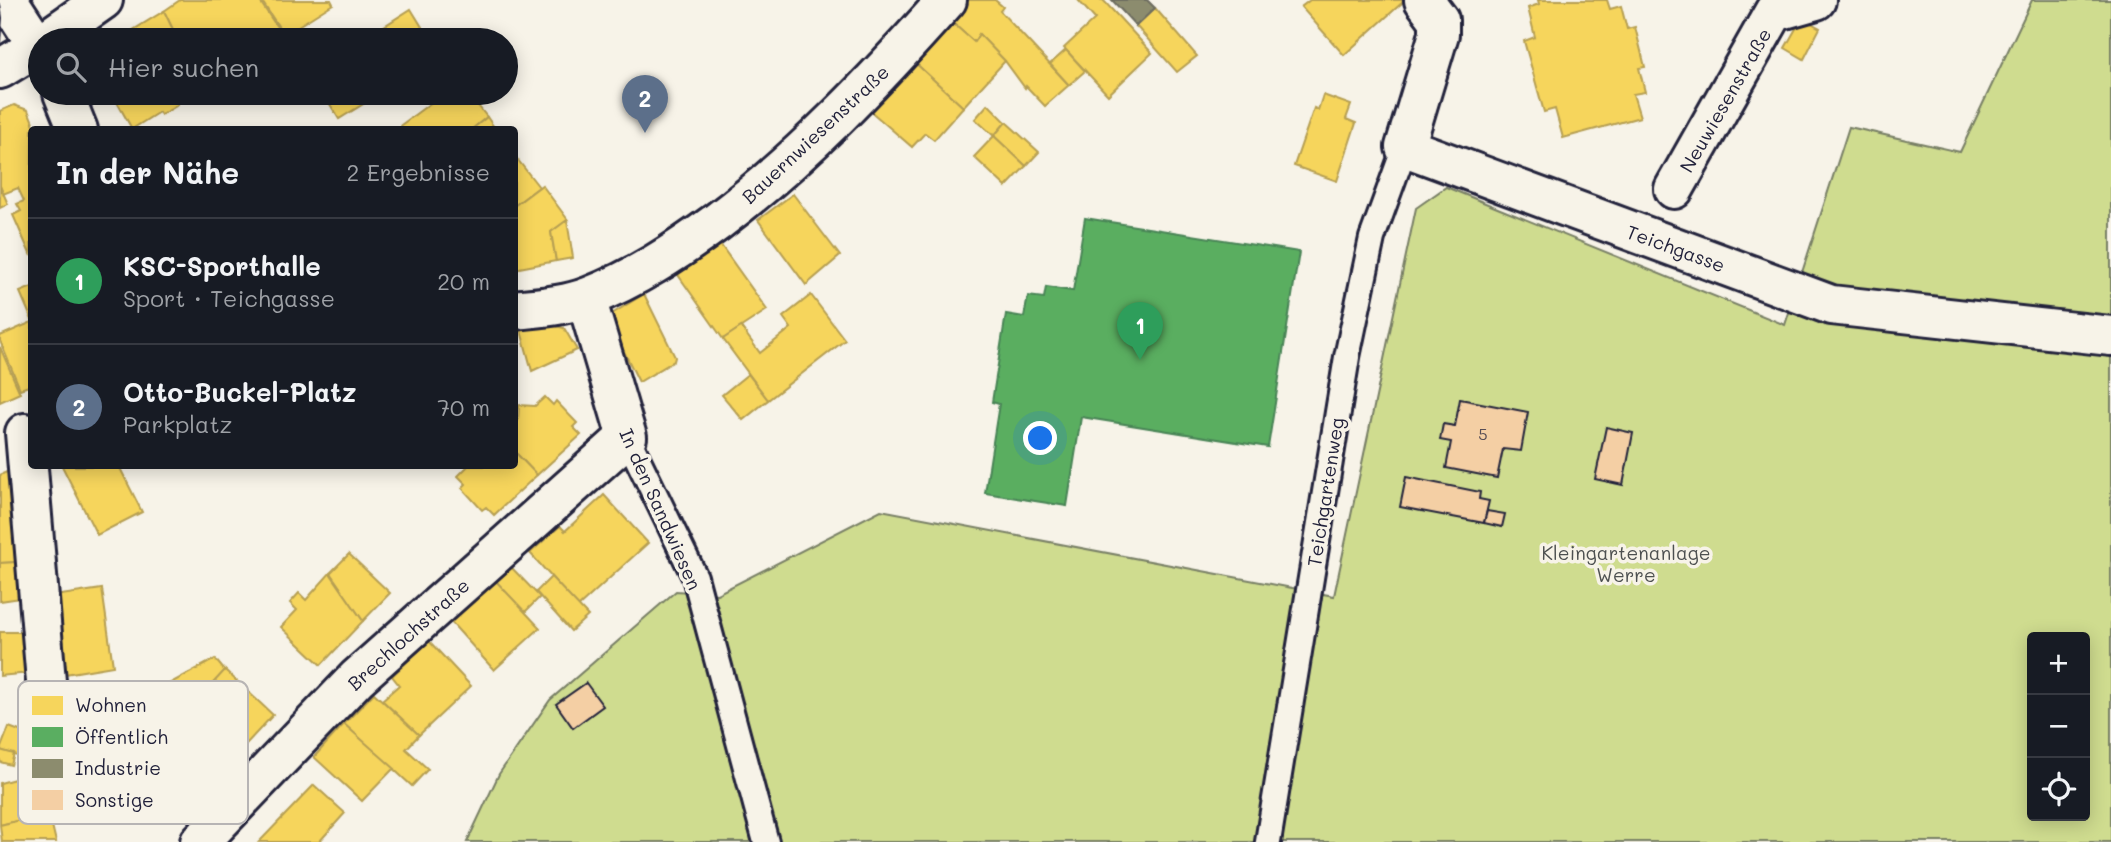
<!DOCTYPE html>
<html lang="de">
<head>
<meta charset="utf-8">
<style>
	:root { --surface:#171b24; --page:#242831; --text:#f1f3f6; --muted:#9ea1a6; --line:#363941; --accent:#1a73e8 }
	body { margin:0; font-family:Mali,sans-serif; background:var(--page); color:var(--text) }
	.controls { position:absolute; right:21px; bottom:21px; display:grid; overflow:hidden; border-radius:7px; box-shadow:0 4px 18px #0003 }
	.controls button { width:63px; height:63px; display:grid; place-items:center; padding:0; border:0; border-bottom:2px solid var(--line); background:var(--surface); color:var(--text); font:35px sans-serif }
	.you { position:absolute; left:1041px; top:439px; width:24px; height:24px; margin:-18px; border:5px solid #fff; border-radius:50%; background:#1a73e8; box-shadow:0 0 0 10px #1a73e833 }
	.badge { display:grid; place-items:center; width:46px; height:46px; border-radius:50%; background:var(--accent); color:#fff; font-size:23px; font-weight:700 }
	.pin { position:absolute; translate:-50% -58px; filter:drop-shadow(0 2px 4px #0008) }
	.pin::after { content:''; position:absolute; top:37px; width:24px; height:21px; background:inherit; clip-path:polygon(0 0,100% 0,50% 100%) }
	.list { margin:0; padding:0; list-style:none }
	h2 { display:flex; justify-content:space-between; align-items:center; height:91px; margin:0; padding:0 28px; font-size:30px }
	h2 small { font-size:23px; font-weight:400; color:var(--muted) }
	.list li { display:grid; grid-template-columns:46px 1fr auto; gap:21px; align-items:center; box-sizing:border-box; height:126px; padding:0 28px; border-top:2px solid var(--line) }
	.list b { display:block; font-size:26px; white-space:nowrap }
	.list p { margin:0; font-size:23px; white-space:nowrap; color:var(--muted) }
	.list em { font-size:23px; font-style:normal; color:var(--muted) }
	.icon { flex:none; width:38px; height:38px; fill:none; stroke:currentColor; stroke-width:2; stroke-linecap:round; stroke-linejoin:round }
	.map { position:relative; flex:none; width:2111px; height:842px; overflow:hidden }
	.search { position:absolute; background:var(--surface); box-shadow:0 4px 18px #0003; left:28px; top:28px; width:490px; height:77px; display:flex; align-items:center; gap:18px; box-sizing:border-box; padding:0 24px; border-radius:38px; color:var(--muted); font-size:26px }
	.panel { position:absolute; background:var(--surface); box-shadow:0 4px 18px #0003; left:28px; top:126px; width:490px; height:343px; border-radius:7px }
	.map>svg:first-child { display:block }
	.green { fill:#cfdc8f; stroke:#787f65; stroke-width:2; fill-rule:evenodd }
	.homes { fill:#f6d55c; stroke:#b69f52; stroke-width:2 }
	.public { fill:#5aae61; stroke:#498456; stroke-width:2 }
	.industry { fill:#8c8c6e; stroke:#6c6c5f; stroke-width:2 }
	.building { fill:#f4cfa4; stroke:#22223b; stroke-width:2 }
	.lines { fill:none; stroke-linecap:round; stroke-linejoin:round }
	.lane-casing { stroke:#22223b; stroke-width:30 }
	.street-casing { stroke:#22223b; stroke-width:44 }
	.secondary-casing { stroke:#22223b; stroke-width:44 }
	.lane { stroke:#f7f3e8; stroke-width:24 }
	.street { stroke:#f7f3e8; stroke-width:38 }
	.secondary { stroke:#f7f3e8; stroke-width:38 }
	.tram { stroke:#22223b; stroke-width:2 }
	.labels { text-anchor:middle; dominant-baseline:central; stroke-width:7; stroke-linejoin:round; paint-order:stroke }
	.number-label { font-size:16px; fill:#564d55 }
	.street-label { font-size:19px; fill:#22223b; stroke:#f7f3e8 }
	.park-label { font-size:19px; fill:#4d5050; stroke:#f7f3e8 }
	.key { fill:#f7f3e8; stroke:#b7b4b4; stroke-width:2 }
	.key-label { font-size:19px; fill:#22223b }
</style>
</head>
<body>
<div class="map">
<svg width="2111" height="842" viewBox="0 0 2111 842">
	<rect width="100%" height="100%" fill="#f7f3e8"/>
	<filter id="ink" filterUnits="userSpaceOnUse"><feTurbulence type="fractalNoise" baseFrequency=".0143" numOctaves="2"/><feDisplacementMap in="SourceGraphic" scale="14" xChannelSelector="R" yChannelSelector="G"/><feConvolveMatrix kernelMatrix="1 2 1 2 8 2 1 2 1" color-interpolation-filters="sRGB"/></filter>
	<g filter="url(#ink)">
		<path class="green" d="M2032,0h79v842h-1644l32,-68 51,-74 126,-109 41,3 164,-84 453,86 82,-388 30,-21 339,138 64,-198 111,25zM2032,637h53v179h-53z"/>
		<g class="homes">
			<path d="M180,0h79l22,33 -10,7h-93l-14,-29z"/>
			<path d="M261,0h70l2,4 -49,31z"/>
			<path d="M962,0h33l8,7 -3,4 69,74 -24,21 -19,-20 -1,2 -20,-27 -26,-27 -5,8 -28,-25z"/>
			<path d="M1078,0h25l49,53 -44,42 -44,-47 31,-29z"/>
			<path d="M1310,0h92l1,2 -59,53 -43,-48z"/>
			<path d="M1538,0h69l3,9 11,-3 6,23 8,-2 10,40 -6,1 6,24 -12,2 7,23 -77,21 -8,-29 -11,3 -20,-71 11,-4 -7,-29 11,-4z"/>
			<path d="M1155,8l42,48 -20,16 -41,-46z"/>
			<path d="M411,9l19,31h-60l-3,-3z"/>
			<path d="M164,11l14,29h-61z"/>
			<path d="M946,17l28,25 5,-8 26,27 -42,46 -52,-48z"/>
			<path d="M1802,18l18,10 -16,31 -19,-11z"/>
			<path d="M1066,50l19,21 -16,14 -19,-21z"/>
			<path d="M911,59l52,48 -29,33 -9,-7 -13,14 -44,-38z"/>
			<path d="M112,93h78l-14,9 2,3 -17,10 -2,-3 -27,17z"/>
			<path d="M343,93h16l6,10 -26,16 -11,-18z"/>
			<path d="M444,93h24l19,24 -16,13h-67l-3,-5z"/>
			<path d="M1323,95l28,10 -5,14 10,4 -19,58 -43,-15 20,-58 4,2z"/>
			<path d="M988,104l18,18 -12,14 -19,-17z"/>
			<path d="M14,105l14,5 8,20h-4l-1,126 -18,-41 8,-4 -4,-7 7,-3 -6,-13 -15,6 -3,-8v-75z"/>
			<path d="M487,117l9,13h-25z"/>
			<path d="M1006,122l33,30 -13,14 -32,-30z"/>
			<path d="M994,136l32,30 -20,21 -32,-30z"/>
			<path d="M514,155l25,32 -25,19z"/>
			<path d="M542,185l26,35 -17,12 5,29 -42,8v-63z"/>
			<path d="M0,186l8,18 -8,4z"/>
			<path d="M793,194l47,62 -34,29 -48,-65z"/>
			<path d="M567,220l6,38 -17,3 -5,-29z"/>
			<path d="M720,244l47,66 -44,29 -47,-67z"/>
			<path d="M32,287v33l-12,-28z"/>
			<path d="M644,294l31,63 -1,4 -35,21 -32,-65z"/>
			<path d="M811,295l34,45 -77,60 -45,-61 18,-12 19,26 31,-25 -8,-11z"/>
			<path d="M32,322v63l-12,4 -20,-48v-5z"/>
			<path d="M546,324l18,4 13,22 -45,21 -12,-44z"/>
			<path d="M0,347l20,46 -20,9z"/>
			<path d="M748,374l20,26 -25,20 -21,-25z"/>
			<path d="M545,397l8,8 3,-4 21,22 -4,4 8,8 -44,40 -23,-24v-27l4,-3 1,-16 16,1z"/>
			<path d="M514,451l23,24 -43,40 -8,-8 -4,3 -20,-22 4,-4 -8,-8 10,-10h46z"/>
			<path d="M62,466h57l23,46 -45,23z"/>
			<path d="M9,471l9,91 -18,1v-88z"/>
			<path d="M604,495l44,48 -70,64 -48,-54 30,-27 5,5z"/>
			<path d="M349,554l41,39 -27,28 -33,-48z"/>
			<path d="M18,562l3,36 -21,3v-38z"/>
			<path d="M511,567l29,30 -15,15 -29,-30z"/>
			<path d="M330,573l33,48 -42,44 -40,-38 16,-17 -7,-7 9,-10 7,7z"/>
			<path d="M551,577l37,39 -17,15 -35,-39z"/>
			<path d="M495,580l45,48 -46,42 -44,-49z"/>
			<path d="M102,589l11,77 -48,8 -11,-78z"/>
			<path d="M0,632h25l4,41 -29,3z"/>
			<path d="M429,641l42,45 -52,49 -37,-35 17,-15 -7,-9z"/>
			<path d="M215,659l10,12 -54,58 -17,-37z"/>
			<path d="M225,670l48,45 -54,58 -48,-44z"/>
			<path d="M374,693l45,42 -13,14 22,20 -16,17 -68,-62z"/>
			<path d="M344,724l50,44 -32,33 -48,-44z"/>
			<path d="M9,727l19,7 -8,23 -20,-7z"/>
			<path d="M0,750l14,4 -3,11 -11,-3z"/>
			<path d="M40,772l9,41 -49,12v-42z"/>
			<path d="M314,785l31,28 -26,29h-60z"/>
			<path d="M49,813l7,29h-54l-2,-17z"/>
		</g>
		<path class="public" d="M1085,218l214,34 -31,195 -187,-30 -14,89 -82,-13 14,-89 -7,-2 14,-88 18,3 4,-21 16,2 2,-11 27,4z"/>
		<path class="industry" d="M1112,0h35l8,8 -19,18z"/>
		<g class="building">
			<path d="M1460,399l68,13 -7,39 -18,-2 -6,29 -51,-10 5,-26 -11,-2 3,-16 12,2z"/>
			<path d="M1606,427l27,6 -10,52 -28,-6z"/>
			<path d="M1406,477l74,15 -1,7 10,2 -5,22 -84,-16z"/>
			<path d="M1487,511l18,3 -3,13 -18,-4z"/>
			<path d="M586,683l17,23 -30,22 -17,-24z"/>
		</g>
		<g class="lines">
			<g class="lane-casing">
				<g id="lane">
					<path d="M627,437l68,140 71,265"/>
					<path d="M1268,842l79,-485 25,-119 33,-91"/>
				</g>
			</g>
			<g class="street-casing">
				<g id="street">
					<path d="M1424,0l15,20v14l-34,113 426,158 280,31"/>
					<path d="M46,40l57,-40"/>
					<path d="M63,93l15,37"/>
					<path d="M1674,189l100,-177 42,-12"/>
					<path d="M514,310c26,-3 50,-4 74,-13 47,-18 88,-45 129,-75 86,-65 159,-142 230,-222"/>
					<path d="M25,433l23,272"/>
					<path d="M200,842l157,-164 270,-241 -41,-139"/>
				</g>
			</g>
			<g class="secondary-casing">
				<path id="secondary" d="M0,69l38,-23 -30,-46"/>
			</g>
			<use href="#lane" class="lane"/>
			<use href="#street" class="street"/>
			<use href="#secondary" class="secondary"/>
			<path class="tram" d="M0,5l2,13 -2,24"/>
		</g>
	</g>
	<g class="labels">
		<g class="number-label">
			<text x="1483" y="433">5</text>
		</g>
		<g class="street-label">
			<text transform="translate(1725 100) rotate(-60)">Neuwiesenstraße</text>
			<text transform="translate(815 134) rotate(-43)">Bauernwiesenstraße</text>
			<text transform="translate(1676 248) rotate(20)">Teichgasse</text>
			<text transform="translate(1325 492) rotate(-81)">Teichgartenweg</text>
			<text transform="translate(661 509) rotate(66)">In den Sandwiesen</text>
			<text transform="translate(408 634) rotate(-42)">Brechlochstraße</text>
		</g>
		<g class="park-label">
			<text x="1626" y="552">Kleingartenanlage<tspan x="1626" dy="22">Werre</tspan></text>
		</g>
	</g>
	<rect x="18" y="681" width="230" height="143" rx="10" class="key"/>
	<rect x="32" y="696" width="31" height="19" fill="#f6d55c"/>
	<rect x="32" y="727" width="31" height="20" fill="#5aae61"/>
	<rect x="32" y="759" width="31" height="19" fill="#8c8c6e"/>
	<rect x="32" y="790" width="31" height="20" fill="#f4cfa4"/>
	<g class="key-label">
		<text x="75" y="712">Wohnen</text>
		<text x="75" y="744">Öffentlich</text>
		<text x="75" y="775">Industrie</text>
		<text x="75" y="807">Sonstige</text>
	</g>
</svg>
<div class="controls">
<button>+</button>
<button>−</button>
<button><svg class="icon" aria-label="locate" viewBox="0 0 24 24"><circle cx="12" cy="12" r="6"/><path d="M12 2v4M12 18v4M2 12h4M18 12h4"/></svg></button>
</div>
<div class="you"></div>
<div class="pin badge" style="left:1140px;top:360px;background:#2e9e5b">1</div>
<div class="pin badge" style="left:645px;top:133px;background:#5c6f8a">2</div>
<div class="search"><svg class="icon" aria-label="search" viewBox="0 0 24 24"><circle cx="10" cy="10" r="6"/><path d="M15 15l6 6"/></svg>Hier suchen</div>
<section class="panel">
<h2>In der Nähe<small>2 Ergebnisse</small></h2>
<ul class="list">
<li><span class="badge" style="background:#2e9e5b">1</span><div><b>KSC-Sporthalle</b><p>Sport · Teichgasse</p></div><em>20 m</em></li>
<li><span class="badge" style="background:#5c6f8a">2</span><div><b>Otto-Buckel-Platz</b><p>Parkplatz</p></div><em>70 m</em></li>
</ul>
</section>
</div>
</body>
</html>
